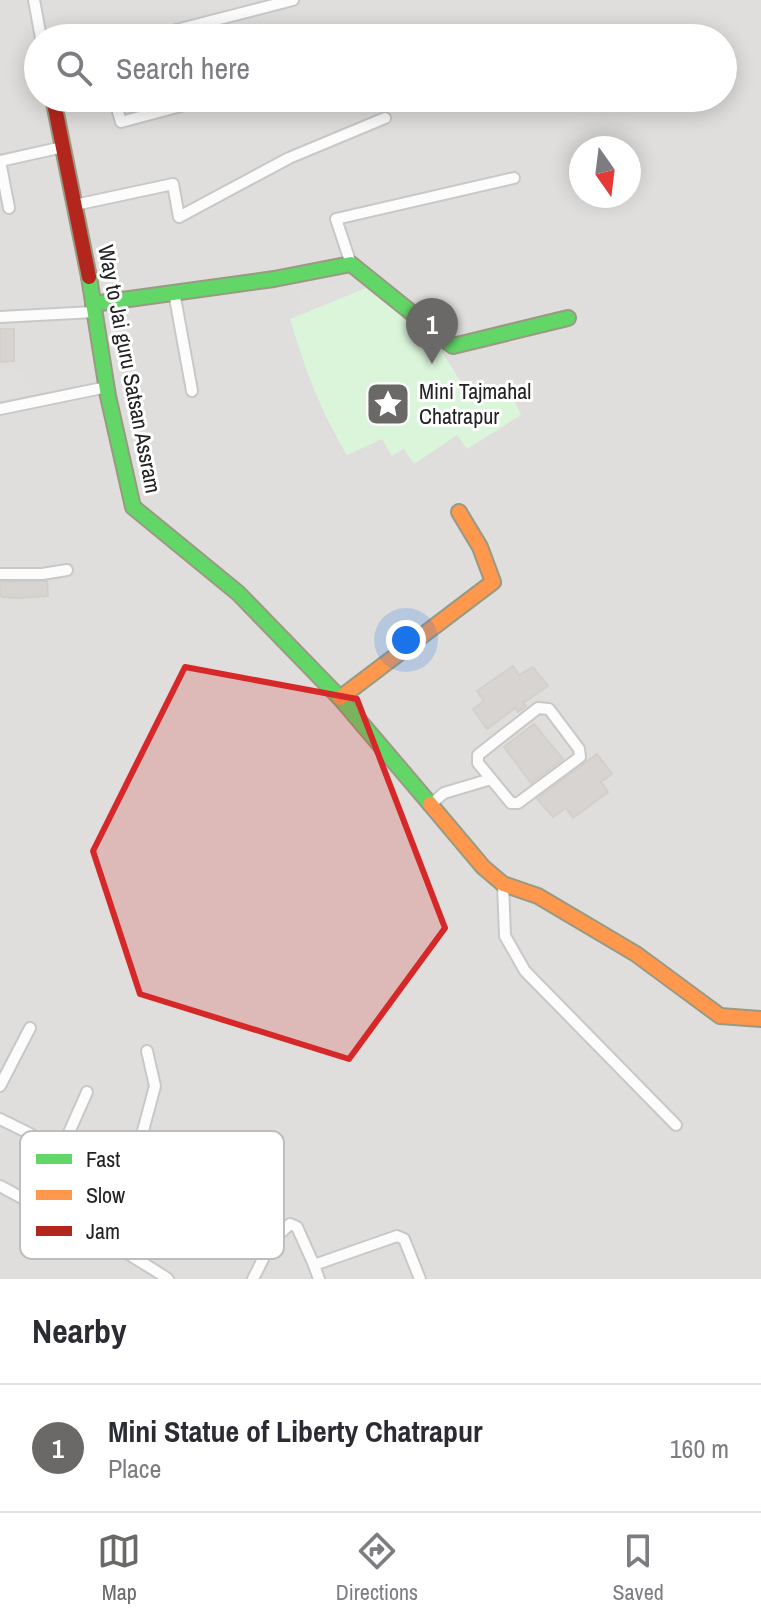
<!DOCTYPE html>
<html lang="en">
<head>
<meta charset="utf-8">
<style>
	:root { --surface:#fff; --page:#f2f2f3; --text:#2b2b33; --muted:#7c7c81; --line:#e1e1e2; --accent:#6a6968 }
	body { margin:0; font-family:"Archivo Narrow",sans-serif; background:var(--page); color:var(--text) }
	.compass { position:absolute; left:569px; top:136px; width:72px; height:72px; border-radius:50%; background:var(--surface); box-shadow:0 4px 20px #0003; rotate:166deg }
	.you { position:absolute; left:406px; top:640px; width:28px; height:28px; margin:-20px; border:6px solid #fff; border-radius:50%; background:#1a73e8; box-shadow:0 0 0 12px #1a73e833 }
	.badge { display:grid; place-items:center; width:52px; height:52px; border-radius:50%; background:var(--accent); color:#fff; font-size:26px; font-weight:700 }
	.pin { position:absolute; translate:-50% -66px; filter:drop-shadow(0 2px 4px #0008) }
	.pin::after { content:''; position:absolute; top:42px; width:28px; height:24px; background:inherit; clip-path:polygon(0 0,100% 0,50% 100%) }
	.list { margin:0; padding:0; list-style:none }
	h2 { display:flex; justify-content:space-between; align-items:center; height:104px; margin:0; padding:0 32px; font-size:34px }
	h2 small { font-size:26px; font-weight:400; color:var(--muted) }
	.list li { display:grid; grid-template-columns:52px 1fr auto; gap:24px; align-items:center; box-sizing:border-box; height:128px; padding:0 32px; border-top:2px solid var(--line) }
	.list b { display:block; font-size:30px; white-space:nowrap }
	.list p { margin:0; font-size:26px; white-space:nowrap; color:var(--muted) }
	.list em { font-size:26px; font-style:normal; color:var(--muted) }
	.icon { flex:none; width:44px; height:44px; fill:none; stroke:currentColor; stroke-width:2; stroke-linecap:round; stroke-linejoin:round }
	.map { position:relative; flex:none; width:761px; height:1279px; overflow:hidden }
	.search { position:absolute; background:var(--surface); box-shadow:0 4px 20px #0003; left:24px; right:24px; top:24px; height:88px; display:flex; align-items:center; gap:20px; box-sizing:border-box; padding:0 28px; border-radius:44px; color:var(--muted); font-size:30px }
	.sheet { height:232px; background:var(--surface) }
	nav { display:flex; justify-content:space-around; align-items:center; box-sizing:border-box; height:112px; border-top:2px solid var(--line); background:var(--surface); font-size:22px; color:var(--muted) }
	nav a { display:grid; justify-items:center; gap:4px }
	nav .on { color:var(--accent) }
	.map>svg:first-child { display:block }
	.residential { fill:#dfdedc; fill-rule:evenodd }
	.park { fill:#daf5da }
	.parking { fill:#e0dfde }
	.building { fill:#d7d4d2; stroke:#d3d0cc; stroke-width:2 }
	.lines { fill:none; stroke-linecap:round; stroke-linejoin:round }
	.street-casing { stroke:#c9c8c7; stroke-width:14 }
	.fast-casing { stroke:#999a82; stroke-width:18 }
	.slow-casing { stroke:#999a82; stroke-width:18 }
	.jam-casing { stroke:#999a82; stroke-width:18 }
	.street { stroke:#fdfcfc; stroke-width:10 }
	.fast { stroke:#63d668; stroke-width:14 }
	.slow { stroke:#ff974d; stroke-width:14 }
	.jam { stroke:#b3261e; stroke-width:14 }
	.marked { fill:#d62828; fill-opacity:0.2; stroke:#d62828; stroke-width:6; stroke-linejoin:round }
	.labels { text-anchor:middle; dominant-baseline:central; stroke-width:6; stroke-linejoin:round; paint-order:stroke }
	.street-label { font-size:22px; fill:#222; stroke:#fff }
	.poi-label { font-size:22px; fill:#222; stroke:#fff; text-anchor:start }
	.key { fill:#fff; stroke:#bdbdbd; stroke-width:2 }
	.key-label { font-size:22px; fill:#222 }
</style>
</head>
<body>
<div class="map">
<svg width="761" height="1279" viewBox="0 0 761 1279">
	<rect width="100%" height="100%" fill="#f0eeeb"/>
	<path class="residential" d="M0,0h761v1279h-761zM38,38h685v60h-685zM581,148h48v48h-48z"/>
	<path class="park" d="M366,288l73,59 27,43 42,-2 13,27 -54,34 -10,-14 -43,29 -10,-15 -12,7 -10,-17 -35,16c-28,-48 -41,-83 -57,-136z"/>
	<g class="parking">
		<path d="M352,277l13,10 -62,24 -6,-16z"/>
		<path d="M0,369l23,2 4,24 -27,7z"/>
	</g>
	<g class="building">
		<path d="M0,329h14v32l-14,1z"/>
		<path d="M47,581l1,15 -31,2 -15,-1 -2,-4v-11z"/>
		<path d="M513,666l6,9 14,-8 15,19 -25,17 3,3 -8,6 -3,-4 -28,21 -14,-20 11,-8 -7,-10z"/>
		<path d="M534,724l29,35 -32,24 -27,-36z"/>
		<path d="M597,754l15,20 -11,8 7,10 -35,26 -7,-10 -13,9 -16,-18z"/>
	</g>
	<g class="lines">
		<g class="street-casing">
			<g id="street">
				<path d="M34,0l7,38"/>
				<path d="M145,38l148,-38"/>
				<path d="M114,98l7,24 90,-24"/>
				<path d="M54,104l28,-6"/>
				<path d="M75,205l98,-21 6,33 110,-59 96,-40"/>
				<path d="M9,208l-9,-47 63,-14"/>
				<path d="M351,264l-15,-45 178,-41"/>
				<path d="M174,292l18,99"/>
				<path d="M0,317l94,-5"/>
				<path d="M0,409l107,-22"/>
				<path d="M0,574h42l25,-4"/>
				<path d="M538,708l11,1 30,40 1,8 -62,46h-7l-33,-40v-8z"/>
				<path d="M431,804l13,-11 47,-14"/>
				<path d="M503,884l2,52 20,35 151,154"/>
				<path d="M0,1086l30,-58"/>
				<path d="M0,1119c21,11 54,23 67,43 13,22 13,47 31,67 19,21 47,34 70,50"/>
				<path d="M59,1155l28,-63"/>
				<path d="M0,1186l37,20"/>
				<path d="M110,1240l15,-42 30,-112 -8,-35"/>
				<path d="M253,1279l19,-38 18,-17 7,3 17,38"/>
				<path d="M319,1279l-5,-14 83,-29 7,3 16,40"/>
			</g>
		</g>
		<g class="fast-casing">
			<g id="fast">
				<path d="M89,277l19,119 25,111 105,86 102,105 90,106"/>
				<path d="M93,304l181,-25 77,-15 102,82 115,-28"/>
			</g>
		</g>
		<g class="slow-casing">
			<g id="slow">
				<path d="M340,698l153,-116 -13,-35 -21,-35"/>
				<path d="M430,804l53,63 20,17 35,12 98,58 84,62 41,3"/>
			</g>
		</g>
		<g class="jam-casing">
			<path id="jam" d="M53,98l36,179"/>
		</g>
		<use href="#street" class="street"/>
		<use href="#fast" class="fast"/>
		<use href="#slow" class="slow"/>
		<use href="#jam" class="jam"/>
	</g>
	<path class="marked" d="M185,667l172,32 88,229 -96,131 -209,-65 -47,-143z"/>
	<defs>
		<g id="sight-square" transform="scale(2.3)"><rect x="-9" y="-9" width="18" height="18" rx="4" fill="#6a6968" stroke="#fff"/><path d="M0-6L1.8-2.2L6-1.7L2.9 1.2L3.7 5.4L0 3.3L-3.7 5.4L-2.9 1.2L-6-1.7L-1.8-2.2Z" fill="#fff"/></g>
	</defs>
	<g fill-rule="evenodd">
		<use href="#sight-square" x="388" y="404"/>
	</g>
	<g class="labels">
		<g class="street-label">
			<text transform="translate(130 369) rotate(79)">Way to Jai guru Satsan Assram</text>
		</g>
		<g class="poi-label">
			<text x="419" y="391">Mini Tajmahal<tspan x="419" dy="25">Chatrapur</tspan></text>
		</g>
	</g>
	<rect x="20" y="1131" width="264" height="128" rx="12" class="key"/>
	<rect x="36" y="1154" width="36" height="10" fill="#63d668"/>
	<rect x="36" y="1190" width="36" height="10" fill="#ff974d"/>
	<rect x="36" y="1226" width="36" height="10" fill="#b3261e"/>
	<g class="key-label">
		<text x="86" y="1167">Fast</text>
		<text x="86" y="1203">Slow</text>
		<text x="86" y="1239">Jam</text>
	</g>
</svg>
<svg class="compass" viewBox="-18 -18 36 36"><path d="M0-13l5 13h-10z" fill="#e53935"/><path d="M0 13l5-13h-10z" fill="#7c7c81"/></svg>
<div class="you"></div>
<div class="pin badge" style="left:432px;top:364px">1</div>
<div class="search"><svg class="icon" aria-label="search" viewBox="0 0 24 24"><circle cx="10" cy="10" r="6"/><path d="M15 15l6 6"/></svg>Search here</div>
</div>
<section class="sheet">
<h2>Nearby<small></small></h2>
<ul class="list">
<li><span class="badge">1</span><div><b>Mini Statue of Liberty Chatrapur</b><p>Place</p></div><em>160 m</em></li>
</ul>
</section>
<nav>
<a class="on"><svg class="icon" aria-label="map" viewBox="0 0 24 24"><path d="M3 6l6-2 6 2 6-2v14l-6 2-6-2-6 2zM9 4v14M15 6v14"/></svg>Map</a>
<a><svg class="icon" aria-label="directions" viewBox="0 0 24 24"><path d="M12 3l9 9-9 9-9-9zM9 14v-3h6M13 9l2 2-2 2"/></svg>Directions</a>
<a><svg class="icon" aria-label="saved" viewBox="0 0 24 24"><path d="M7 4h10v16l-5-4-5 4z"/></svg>Saved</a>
</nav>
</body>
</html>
